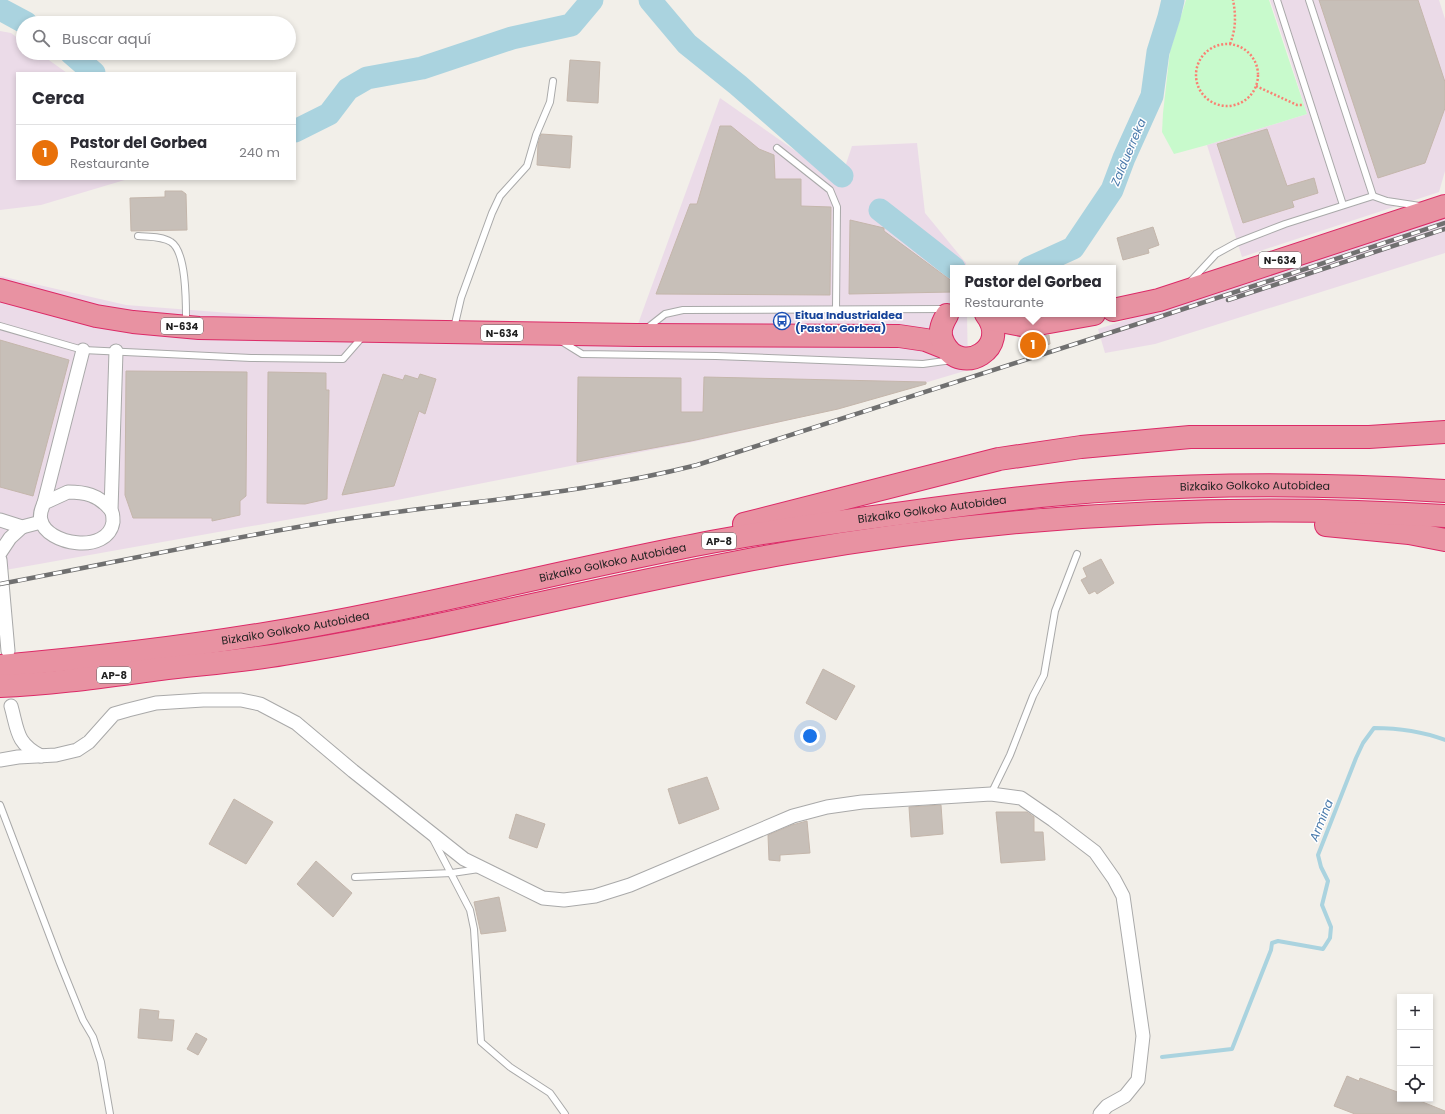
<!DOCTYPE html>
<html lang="es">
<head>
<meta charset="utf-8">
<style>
	:root { --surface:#fff; --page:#f2f2f3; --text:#2b2b33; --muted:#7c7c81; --line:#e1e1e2; --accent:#2563eb }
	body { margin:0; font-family:Poppins,sans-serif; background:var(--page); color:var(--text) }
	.controls { position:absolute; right:12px; bottom:12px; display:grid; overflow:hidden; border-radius:0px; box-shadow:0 2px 6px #0003 }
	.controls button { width:36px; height:36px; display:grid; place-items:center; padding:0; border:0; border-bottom:1px solid var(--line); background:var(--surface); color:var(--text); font:20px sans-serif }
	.you { position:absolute; left:810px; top:736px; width:14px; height:14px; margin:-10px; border:3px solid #fff; border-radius:50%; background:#1a73e8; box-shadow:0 0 0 6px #1a73e833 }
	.badge { display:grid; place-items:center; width:26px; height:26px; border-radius:50%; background:var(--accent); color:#fff; font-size:13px; font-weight:700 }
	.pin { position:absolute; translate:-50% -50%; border:2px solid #fff; box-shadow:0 1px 4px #0006 }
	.popup { position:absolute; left:950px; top:265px; width:166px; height:52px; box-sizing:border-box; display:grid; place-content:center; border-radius:0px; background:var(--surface); filter:drop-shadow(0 1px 3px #0005); font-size:13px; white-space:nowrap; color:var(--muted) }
	.popup b { font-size:15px; color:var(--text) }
	.popup::after { content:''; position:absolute; left:50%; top:100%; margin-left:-8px; border:8px solid transparent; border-top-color:var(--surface) }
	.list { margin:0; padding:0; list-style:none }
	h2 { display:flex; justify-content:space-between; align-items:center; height:52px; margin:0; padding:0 16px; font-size:17px }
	h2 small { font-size:13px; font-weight:400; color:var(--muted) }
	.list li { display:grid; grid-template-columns:26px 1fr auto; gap:12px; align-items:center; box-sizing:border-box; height:56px; padding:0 16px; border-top:1px solid var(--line) }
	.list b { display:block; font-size:15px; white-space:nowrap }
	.list p { margin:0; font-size:13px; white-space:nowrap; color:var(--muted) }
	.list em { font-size:13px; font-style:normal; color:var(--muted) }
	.icon { flex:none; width:22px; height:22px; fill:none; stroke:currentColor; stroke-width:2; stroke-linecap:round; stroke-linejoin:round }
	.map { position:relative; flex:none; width:1445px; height:1114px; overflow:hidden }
	.search { position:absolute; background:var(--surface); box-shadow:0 2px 6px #0003; left:16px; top:16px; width:280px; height:44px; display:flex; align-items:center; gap:10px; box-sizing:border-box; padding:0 14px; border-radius:22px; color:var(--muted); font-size:15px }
	.panel { position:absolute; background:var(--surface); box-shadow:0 2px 6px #0003; left:16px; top:72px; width:280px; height:108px; border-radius:0px }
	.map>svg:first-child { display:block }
	.industrial { fill:#ebdbe8 }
	.park { fill:#c8facc }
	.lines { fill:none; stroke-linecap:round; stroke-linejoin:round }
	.stream { stroke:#aad3df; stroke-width:4 }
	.river { stroke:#aad3df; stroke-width:23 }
	.building { fill:#c7bfb8; stroke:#c4b6ab }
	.lane-casing { stroke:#a9a9a9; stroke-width:8 }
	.street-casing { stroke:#a9a9a9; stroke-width:15 }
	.highway-casing { stroke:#dc2a67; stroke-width:24 }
	.path { stroke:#fa8072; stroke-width:2.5; stroke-dasharray:2 2; stroke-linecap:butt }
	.lane { stroke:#fff; stroke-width:6 }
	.street { stroke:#fff; stroke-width:13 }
	.highway { stroke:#e892a2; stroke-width:22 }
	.rail-casing { stroke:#707070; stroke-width:4.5 }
	.rail { stroke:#fff; stroke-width:3; stroke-dasharray:9; stroke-linecap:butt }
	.labels { text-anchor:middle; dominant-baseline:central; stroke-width:3; stroke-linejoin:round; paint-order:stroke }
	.shield { fill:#fff; stroke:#646464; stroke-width:1 }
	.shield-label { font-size:10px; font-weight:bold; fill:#222 }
	.transit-label { font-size:11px; font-weight:bold; fill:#164399; stroke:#fff; text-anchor:start }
	.street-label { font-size:11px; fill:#222; stroke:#fff }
	.water-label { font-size:12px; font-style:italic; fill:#4a7aab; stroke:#fff }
</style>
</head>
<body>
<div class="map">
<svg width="1445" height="1114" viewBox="0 0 1445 1114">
	<rect width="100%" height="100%" fill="#f2efe9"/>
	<g class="industrial">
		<path d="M1270,0h169l6,19v152l-6,21 -197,65 -35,-112 100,-31 -18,-58z"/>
		<path d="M0,31l11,2 12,9v11h16l28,20h-50v106h111l-87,26 -41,5z"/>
		<path d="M720,98l120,84 12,-36 65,-3 8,70 41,50v5h-13v46h14l1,56 -131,39 -140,32 -305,60 -392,70v-295l126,29 221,17 291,2z"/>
		<path d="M1445,218v35l-290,91 -50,9 -7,-24z"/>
	</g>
	<path class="park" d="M1186,0h83l38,114 -100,31 -33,9 -12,-22 1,-19 7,-62z"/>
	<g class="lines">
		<path class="stream" d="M1162,1057l70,-8 39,-99 1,-7 6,-2 45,8 7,-11 1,-11 -9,-22 6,-24 -7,-14 -3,-12 38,-97 7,-15 11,-15c23,0 50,4 71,12"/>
		<g class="river">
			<path d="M650,0l37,44 51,41 104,91"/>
			<path d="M0,9l26,14"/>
			<path d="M71,53l23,20"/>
			<path d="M295,131l34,-17 19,-25 19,-11 55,-10 90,-30 59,-13 21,-25"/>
			<path d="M880,210l74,58"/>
			<path d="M1029,268l44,-20 39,-58 12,-32 28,-62 6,-44 11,-35 4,-17"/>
		</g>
	</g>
	<g class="building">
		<path d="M1319,0h99l27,82v26l-20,55 -47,15z"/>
		<path d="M570,60l30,2 -2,41 -31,-2z"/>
		<path d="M720,126h11l28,23 15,6 1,24h26v27l30,1 -1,88 -174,-1 34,-90h7z"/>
		<path d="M1267,129l20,57 27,-8 4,15 -26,8 2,6 -51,16 -26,-79z"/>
		<path d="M541,134l31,2 -2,32 -33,-3 1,-21z"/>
		<path d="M165,191h17l4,3 1,36 -56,1 -1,-33 35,-1z"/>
		<path d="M850,220l34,8v3l69,51v10l-104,2z"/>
		<path d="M1153,227l6,18 -11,4 1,4 -26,7 -6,-22z"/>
		<path d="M1049,335l1,9 -25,8 -2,-13z"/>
		<path d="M0,340l69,20 -36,136 -33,-9z"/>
		<path d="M126,371l121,1 -1,124 -6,5v14l-28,6v-3h-79l-8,-23z"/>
		<path d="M268,372l58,1v17h3l-2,109 -22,5 -38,-1z"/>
		<path d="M383,374l20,6 2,-5 13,4 2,-5 16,5 -11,35 -6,-3 -25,75 -52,9z"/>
		<path d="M578,377l103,1v34h22l1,-35 222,5v2l-88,25 -147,32 -114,21z"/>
		<path d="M1101,559l13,24 -17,11 -2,-3 -6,3 -8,-14 6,-3 -4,-9z"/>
		<path d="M823,669l32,17 -19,34 -30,-17z"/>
		<path d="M707,777l12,32 -40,15 -11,-35z"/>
		<path d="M234,799l39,23 -27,42 -37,-20z"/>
		<path d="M941,805l2,29 -32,3 -2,-30z"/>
		<path d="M996,812h31l7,5v15h9l2,28 -44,3z"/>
		<path d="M516,814l29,10 -8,24 -28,-10z"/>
		<path d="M807,821l3,32 -30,2v6l-11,-1 -1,-25 24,-10z"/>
		<path d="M316,861l36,32 -19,24 -36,-33z"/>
		<path d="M499,897l7,34 -25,3 -7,-32z"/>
		<path d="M140,1009l19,2 -1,8 16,1 -2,21 -34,-3z"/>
		<path d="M196,1033l11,6 -9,16 -11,-6z"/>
		<path d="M1347,1076l12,5 1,-3 40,15v6h15l30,12v3h-90l-21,-8z"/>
	</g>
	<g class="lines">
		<g class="lane-casing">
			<g id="lane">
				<path d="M1277,0l66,205"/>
				<path d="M1309,0l64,196"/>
				<path d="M777,148l53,42 7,17 -1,102"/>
				<path d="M138,236c10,1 24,0 33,6 16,10 15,63 15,81"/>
				<path d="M1190,282l26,-28 20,-11 49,-19 88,-28 14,5 33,5"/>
				<path d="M0,326l83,24 168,8 92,1 21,-24"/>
				<path d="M454,328l7,-30 31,-85 8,-17 27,-30 9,-31 14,-33 3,-21"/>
				<path d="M646,329l19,-15 18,-4 262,-1"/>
				<path d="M561,341l21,13 134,2 207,8 29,-4"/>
				<path d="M991,794l19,-39 23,-59 11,-21 11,-64 22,-57"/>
				<path d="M0,805l60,158 23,57 10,17 8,25 9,52"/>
				<path d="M433,839l37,71 4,19 7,113 29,25 40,26 15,21"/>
				<path d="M355,877l97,-4 27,-4"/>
			</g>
		</g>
		<g class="street-casing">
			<g id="street">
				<path d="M68,492c17,0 30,3 41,16 4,4 4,8 4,14 -5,33 -67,23 -72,-2 -2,-6 1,-12 3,-17z"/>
				<path d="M44,503l39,-153"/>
				<path d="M111,510l5,-159"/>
				<path d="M0,520l22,7 19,-5"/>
				<path d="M0,553l10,-15 12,-11"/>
				<path d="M0,560l8,91"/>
				<path d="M11,706c7,25 5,37 30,50"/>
				<path d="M0,760l18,-3 38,-2 21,-5 12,-8 25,-28 14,-4 28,-7 47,-3h38l19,4 36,19 57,48 111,88 79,39 21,2 31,-4 35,-11 163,-69 34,-9 35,-5 129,-8 30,4 32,22 42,32 19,27 9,17 20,140 -5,44 -13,16 -18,10 -7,8"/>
			</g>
		</g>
		<g class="highway-casing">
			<g id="highway">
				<path d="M0,290l96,26 37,6 66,6 438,7 262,1 27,4 20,8"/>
				<path d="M1113,310l46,-10 286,-94"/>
				<path d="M947,315c-6,10 -9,19 -3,29 17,33 68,4 42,-30"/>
				<path d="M990,319l37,7 67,-12"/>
				<path d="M744,524l255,-65 82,-12 109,-10h179l76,-5"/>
				<path d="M1326,525l83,8 36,7"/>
				<path id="s1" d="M0,666c126,-11 253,-27 378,-53 115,-23 228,-52 344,-73 60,-11 121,-19 182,-27 70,-10 140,-19 211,-23 110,-7 221,-6 330,1"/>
				<path d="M0,686c54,-2 107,-10 160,-17 42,-5 83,-8 124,-15 169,-27 335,-72 503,-101 216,-38 440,-51 658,-37"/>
			</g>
		</g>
		<g class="path">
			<circle cx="1227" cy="75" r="31"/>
			<path d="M1230,44c6,-15 6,-29 3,-44"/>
			<path d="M1256,86l41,19h5"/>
		</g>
		<use href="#lane" class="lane"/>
		<use href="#street" class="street"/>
		<use href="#highway" class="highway"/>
		<g class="rail-casing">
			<g id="rail">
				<path d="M1228,300l217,-71"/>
				<path d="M0,584c118,-22 234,-48 353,-66 115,-17 230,-24 344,-53l459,-147 289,-95"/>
			</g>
		</g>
		<use href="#rail" class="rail"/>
	</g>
	<defs>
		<g id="bus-ring" transform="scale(0.9)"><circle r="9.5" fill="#fff" stroke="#1a4fb4" stroke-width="1.5"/><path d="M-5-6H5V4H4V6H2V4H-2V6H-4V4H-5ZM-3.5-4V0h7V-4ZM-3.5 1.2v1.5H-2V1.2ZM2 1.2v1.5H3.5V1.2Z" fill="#1a4fb4"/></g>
	</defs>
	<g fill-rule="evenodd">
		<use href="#bus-ring" x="782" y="321"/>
	</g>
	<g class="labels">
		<g class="shield">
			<rect x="1259" y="252" width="42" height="16" rx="3"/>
			<rect x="161" y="318" width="42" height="16" rx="3"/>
			<rect x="481" y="325" width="42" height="16" rx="3"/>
			<rect x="702" y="533" width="34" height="16" rx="3"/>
			<rect x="97" y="667" width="34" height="16" rx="3"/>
		</g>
		<g class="shield-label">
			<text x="1280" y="260">N-634</text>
			<text x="182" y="326">N-634</text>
			<text x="502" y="333">N-634</text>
			<text x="719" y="541">AP-8</text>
			<text x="114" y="675">AP-8</text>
		</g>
		<g class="transit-label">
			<text x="795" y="315">Eitua Industrialdea<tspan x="795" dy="13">(Pastor Gorbea)</tspan></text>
		</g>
		<g class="street-label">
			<text stroke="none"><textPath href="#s1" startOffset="1270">Bizkaiko Golkoko Autobidea</textPath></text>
			<text stroke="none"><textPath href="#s1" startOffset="946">Bizkaiko Golkoko Autobidea</textPath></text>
			<text stroke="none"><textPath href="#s1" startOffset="622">Bizkaiko Golkoko Autobidea</textPath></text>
			<text stroke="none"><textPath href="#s1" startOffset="298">Bizkaiko Golkoko Autobidea</textPath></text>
		</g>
		<g class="water-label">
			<text transform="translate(1128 152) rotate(-67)">Zalduerreka</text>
			<text transform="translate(1321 820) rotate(-68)">Armina</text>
		</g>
	</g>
</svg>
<div class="controls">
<button>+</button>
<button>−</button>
<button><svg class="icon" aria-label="locate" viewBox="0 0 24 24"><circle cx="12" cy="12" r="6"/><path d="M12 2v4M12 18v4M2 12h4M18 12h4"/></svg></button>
</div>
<div class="you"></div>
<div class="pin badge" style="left:1033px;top:345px;background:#e8710a">1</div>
<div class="popup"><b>Pastor del Gorbea</b>Restaurante</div>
<div class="search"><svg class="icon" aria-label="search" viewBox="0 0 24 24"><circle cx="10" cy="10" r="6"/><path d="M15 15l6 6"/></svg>Buscar aquí</div>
<section class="panel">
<h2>Cerca<small></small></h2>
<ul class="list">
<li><span class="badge" style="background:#e8710a">1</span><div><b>Pastor del Gorbea</b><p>Restaurante</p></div><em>240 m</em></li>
</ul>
</section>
</div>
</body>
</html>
